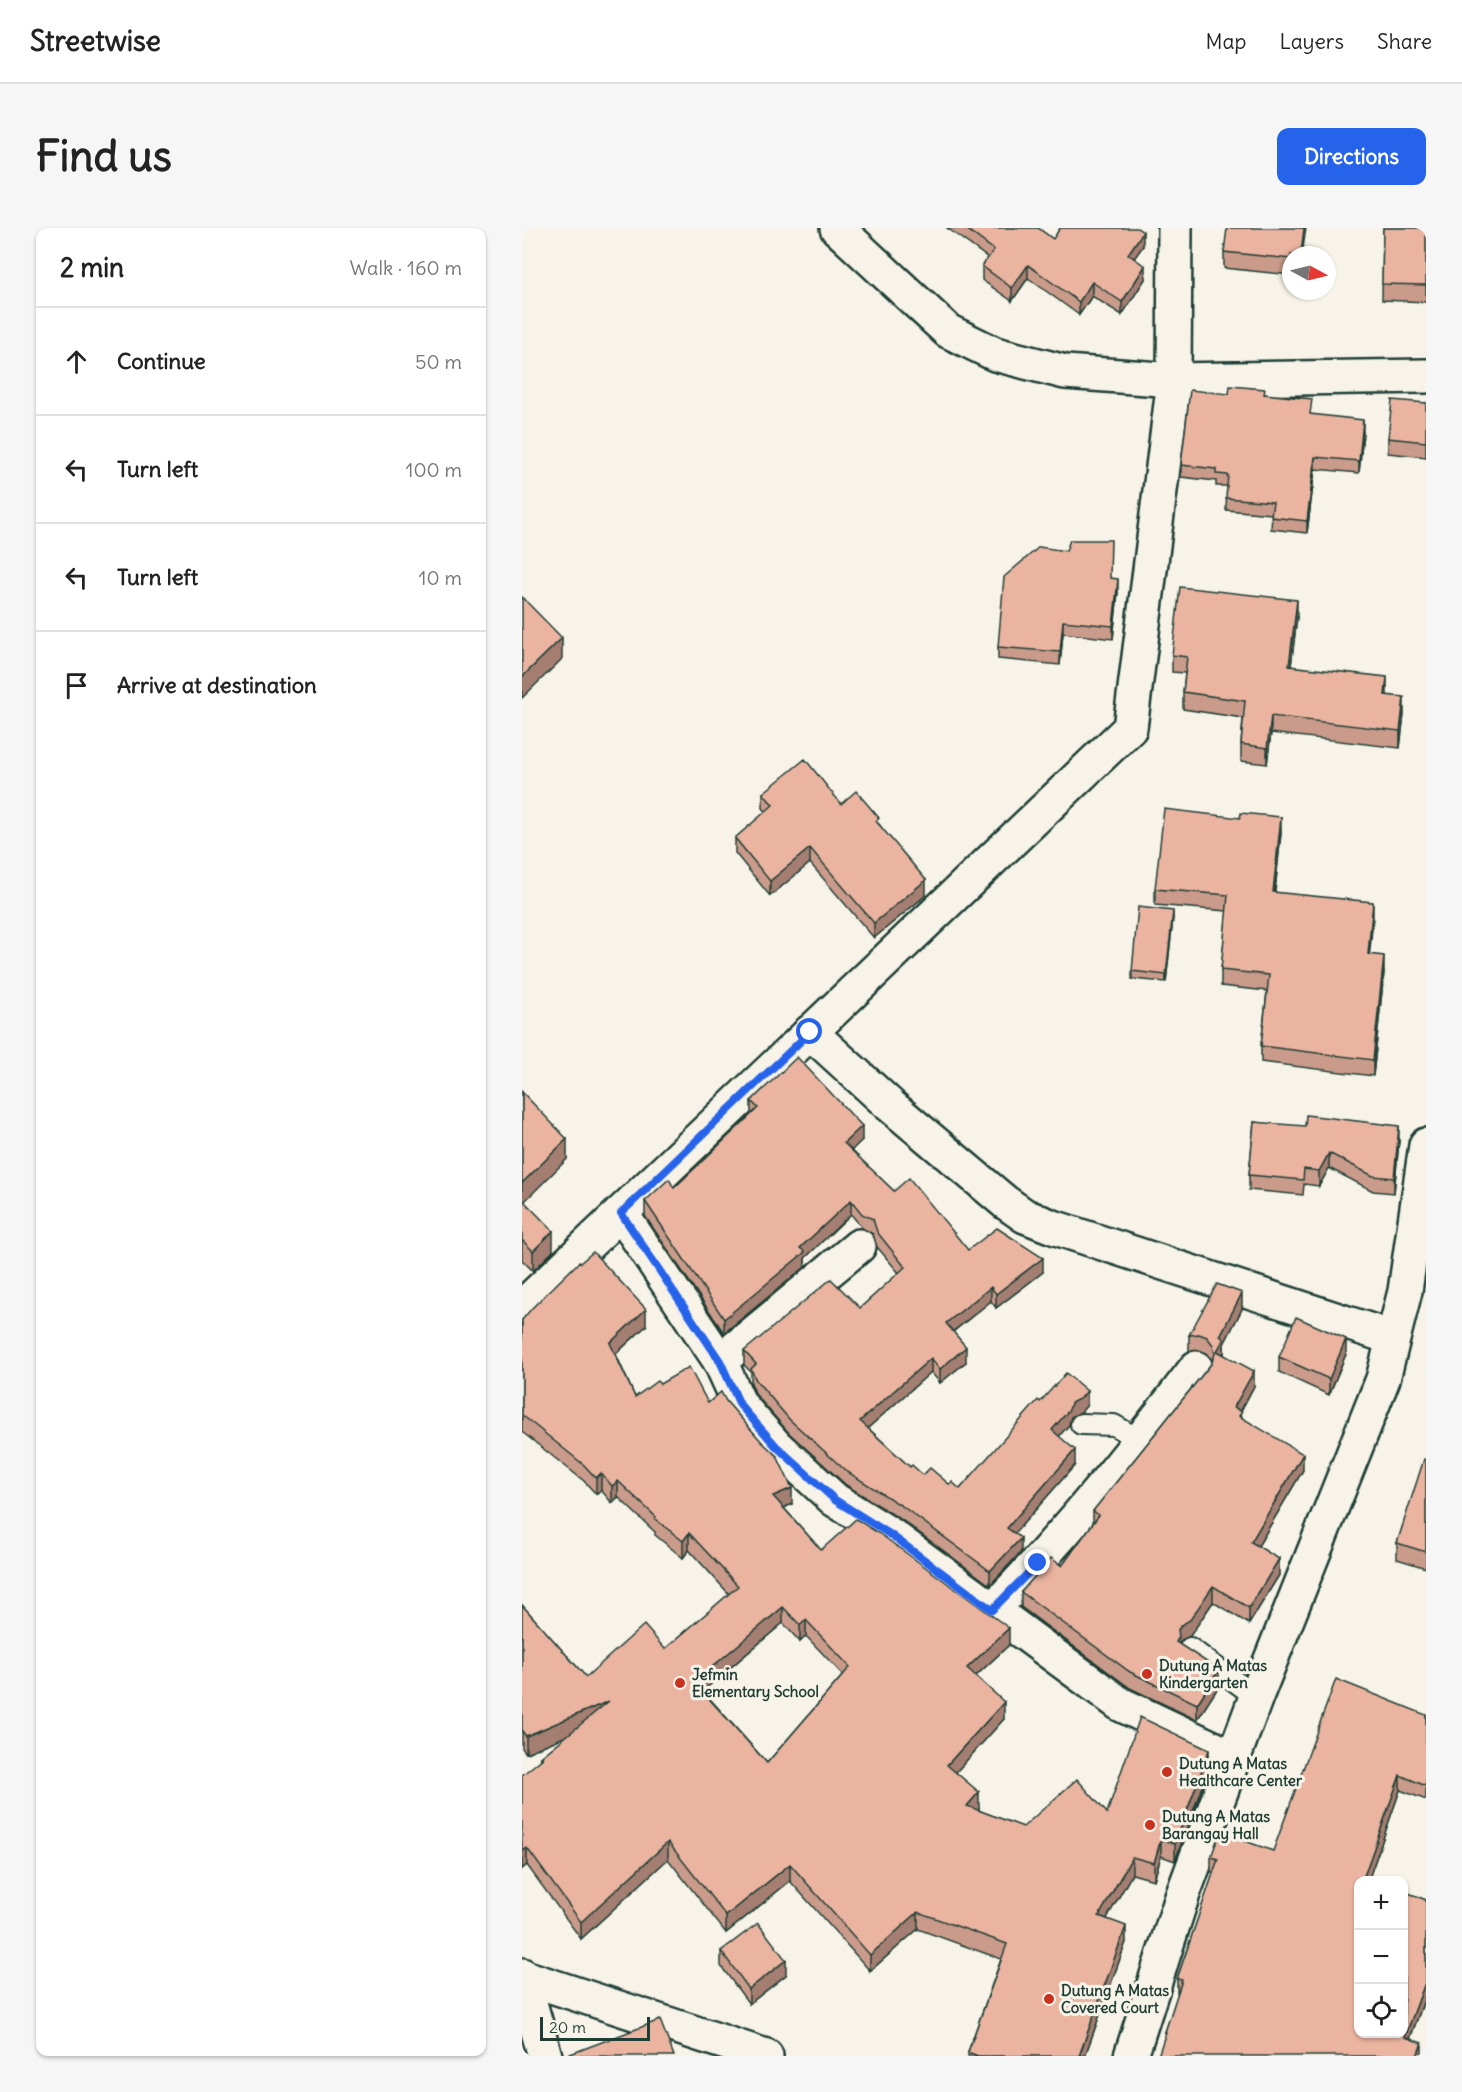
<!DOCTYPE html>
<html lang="en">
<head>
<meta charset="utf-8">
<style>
	:root { --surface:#fff; --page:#f6f6f6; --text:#222; --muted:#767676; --line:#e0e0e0; --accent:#2563eb }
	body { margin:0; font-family:Delius,sans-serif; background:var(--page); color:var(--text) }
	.controls { position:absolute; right:18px; bottom:18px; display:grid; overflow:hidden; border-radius:12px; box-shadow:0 2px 4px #0004 }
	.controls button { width:54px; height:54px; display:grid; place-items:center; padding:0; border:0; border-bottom:2px solid var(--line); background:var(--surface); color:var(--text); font:30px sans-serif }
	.compass { position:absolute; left:760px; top:18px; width:54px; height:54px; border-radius:50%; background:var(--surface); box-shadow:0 2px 4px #0004; rotate:97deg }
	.scale { position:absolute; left:18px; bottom:15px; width:110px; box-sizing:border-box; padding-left:6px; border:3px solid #1f3d34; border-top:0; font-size:16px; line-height:21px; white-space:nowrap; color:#1f3d34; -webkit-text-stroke:4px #f7f3e8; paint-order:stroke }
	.stop { position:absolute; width:18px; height:18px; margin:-14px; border:4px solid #2563eb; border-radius:50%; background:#fff }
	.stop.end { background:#2563eb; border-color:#fff; box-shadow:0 2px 6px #0008 }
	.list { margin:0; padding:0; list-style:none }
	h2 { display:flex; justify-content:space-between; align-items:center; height:78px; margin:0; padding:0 24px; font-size:26px }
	h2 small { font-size:20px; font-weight:400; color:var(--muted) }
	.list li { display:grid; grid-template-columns:39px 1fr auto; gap:18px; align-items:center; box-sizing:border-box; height:108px; padding:0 24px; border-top:2px solid var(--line) }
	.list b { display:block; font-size:22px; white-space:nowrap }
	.list em { font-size:20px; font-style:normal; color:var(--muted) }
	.icon { flex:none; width:33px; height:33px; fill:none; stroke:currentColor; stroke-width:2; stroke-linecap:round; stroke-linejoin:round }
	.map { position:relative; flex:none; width:904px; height:1828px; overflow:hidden; border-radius:12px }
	header { display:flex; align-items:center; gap:36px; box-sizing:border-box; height:84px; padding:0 30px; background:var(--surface); border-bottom:2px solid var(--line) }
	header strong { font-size:28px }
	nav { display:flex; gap:33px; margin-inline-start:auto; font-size:21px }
	.intro { display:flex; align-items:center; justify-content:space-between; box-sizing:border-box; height:144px; padding:0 36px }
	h1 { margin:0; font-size:42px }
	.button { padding:15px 27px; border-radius:12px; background:var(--accent); color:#fff; font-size:21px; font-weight:700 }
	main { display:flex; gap:36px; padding:0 36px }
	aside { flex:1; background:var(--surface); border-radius:12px; box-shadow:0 2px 4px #0004 }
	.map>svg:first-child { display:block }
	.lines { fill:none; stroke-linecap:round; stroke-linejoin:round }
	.service-casing { stroke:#1f3d34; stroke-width:24 }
	.minor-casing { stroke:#1f3d34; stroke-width:38 }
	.service { stroke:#f7f3e8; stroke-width:20 }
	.minor { stroke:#f7f3e8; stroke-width:33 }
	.wall { fill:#ca9b8a; stroke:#1f3d34; stroke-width:1.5; fill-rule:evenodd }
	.shaded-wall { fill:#a47e71; stroke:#1f3d34; stroke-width:1.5 }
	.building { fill:#ebb4a1; stroke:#1f3d34; stroke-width:1.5; fill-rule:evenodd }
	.route { stroke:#2563eb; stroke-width:8 }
	.poi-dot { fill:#c8321e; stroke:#f7f3e8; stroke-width:2 }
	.labels { text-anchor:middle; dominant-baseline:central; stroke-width:6; stroke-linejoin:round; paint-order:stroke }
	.poi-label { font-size:15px; font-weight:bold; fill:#1f3d34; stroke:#f7f3e8; text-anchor:start }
</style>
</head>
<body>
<header>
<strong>Streetwise</strong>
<nav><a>Map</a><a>Layers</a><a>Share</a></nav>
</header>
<div class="intro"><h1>Find us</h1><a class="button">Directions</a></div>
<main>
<aside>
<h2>2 min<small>Walk · 160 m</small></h2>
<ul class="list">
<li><svg class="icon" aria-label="ahead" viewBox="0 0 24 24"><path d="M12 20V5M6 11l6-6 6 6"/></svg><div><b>Continue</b></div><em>50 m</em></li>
<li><svg class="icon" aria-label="left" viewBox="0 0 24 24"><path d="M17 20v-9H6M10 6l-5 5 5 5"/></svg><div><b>Turn left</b></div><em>100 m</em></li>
<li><svg class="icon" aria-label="left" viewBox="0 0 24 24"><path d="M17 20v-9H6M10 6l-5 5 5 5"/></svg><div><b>Turn left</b></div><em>10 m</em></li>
<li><svg class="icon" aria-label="arrive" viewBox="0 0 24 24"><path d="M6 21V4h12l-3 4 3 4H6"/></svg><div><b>Arrive at destination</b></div></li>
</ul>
</aside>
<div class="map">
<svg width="904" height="1828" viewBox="0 0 904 1828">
	<rect width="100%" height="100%" fill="#f7f3e8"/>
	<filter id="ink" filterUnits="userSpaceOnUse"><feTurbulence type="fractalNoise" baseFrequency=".0167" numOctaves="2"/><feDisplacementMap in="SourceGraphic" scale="12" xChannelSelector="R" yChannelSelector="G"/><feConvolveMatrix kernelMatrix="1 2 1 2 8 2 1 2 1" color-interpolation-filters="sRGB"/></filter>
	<g filter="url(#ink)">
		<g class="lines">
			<g class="service-casing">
				<g id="service">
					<path d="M559,1196l33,1 27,16"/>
					<path d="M668,1420l66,49"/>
				</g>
			</g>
			<g class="minor-casing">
				<g id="minor">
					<path d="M315,0l111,103 47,23 70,18 109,8 252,-4"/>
					<path d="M288,804l81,74 114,96 20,14 28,11 340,111"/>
					<path d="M99,985l99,148 20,44 36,41 59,54 56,35 229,169 114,54"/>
					<path d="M0,1079l608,-579 44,-348 1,-152"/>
					<path d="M198,1133l139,-115"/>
					<path d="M470,1382c74,-75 140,-158 204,-242"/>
					<path d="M0,1747l23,81"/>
					<path d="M2,1749l242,79"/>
					<path d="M609,1828l52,-162 73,-197 127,-318 22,-88 21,-146"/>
				</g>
			</g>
			<use href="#service" class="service"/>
			<use href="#minor" class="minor"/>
		</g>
		<g class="wall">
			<path d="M425,0h91l15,11 90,7 -9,12 11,21 -23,36 -30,-19 -13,19 -51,-37 -16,23 -30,-21v-14l6,-8z"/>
			<path d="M861,0h43v74l-44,-2z"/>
			<path d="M702,24l67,3v20l-67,-7z"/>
			<path d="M707,166h36l47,21 51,17 -4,41 -44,-4 -8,64 -36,-4 1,-15 -46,-4 1,-24h-11v-5l-35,-4v-12z"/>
			<path d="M904,175v54l-38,-4v-15z"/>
			<path d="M588,350l8,14 -5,47 -50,-6 -3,32 -62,-6v-12z"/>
			<path d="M775,389l-6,49 96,29 17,18 -4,35 -129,-15 -4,31 -26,-3v-17l2,-26 -60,-9v-17l2,-19 -13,-1v-17z"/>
			<path d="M241,565l78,11 38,20 47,71 -52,43 -64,-75 -40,33 -35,-43v-15l31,-26 -3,-4z"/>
			<path d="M759,605l-6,59 98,26 -4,36 15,18 -11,104 -112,-14v-16l6,-55 -46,-5v-16l6,-59 -72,-6v-16z"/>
			<path d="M651,690l-7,64 -34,-3v-8z"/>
			<path d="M0,864l45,67 -43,42 29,50 -20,20 -11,-11z"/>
			<path d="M229,873l111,39 -11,10 43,41 74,59 75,22 -47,36 -5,-7 -38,31 13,30 -26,21 -9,-11 -63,56 42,39 13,8 37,14 80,-87 47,3 -6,7 -10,5 -2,8 -10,11 16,29 -60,68 6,19 -31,33 -88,-65 -56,-35 -57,-52 -33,-38 -5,-12v-11l-7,-7v-14l116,-43 39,-35 -22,-26 -4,-13 -11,-6 -11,-14 -46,44v9l-81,66 -79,-117v-15l29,-13 77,-74z"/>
			<path d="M732,894l145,19 -5,52 -21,-2 -44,-23 -10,18 -15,-2 -1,11 -54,-5v-15z"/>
			<path d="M720,1081l-18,35v11l30,31 -13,25 1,7 61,52 -45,76 21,29 -30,49 -36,-22 -23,34 -9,4 -2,4 40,42 -22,34 -67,-32 -109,-81v-15l41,-26 31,-43v-12l118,-147 1,-4 -5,-7 -8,-3 -10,1v-16z"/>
			<path d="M0,1092l124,6 -30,28 19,43 25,-13 48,19 18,-2 66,103 -8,4 37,42 188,95 -33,31 28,43 -48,53 23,37 -1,1 45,17 84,-14 102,-46 -34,94 -14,-5 -7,24 -22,-6 -25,44 19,24 -41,114h-117v-4l33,-93 -83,-30 -48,42 -80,-90 -64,52 -58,-74 -87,80 -54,-74 -5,4 19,-112 27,-22 -42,18 -4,-5v-143l64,72 79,-28 64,-55 -40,-44 -6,8 -28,-23v-3l-37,-35 -6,6 -11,-13 -5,4 -12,-13 -62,-49zM261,1395l17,19 6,-6 37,39 -76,88 -64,-72z"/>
			<path d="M824,1126l-17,41 -50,-23v-15z"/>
			<path d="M904,1232v108l-29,-9v-16z"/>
			<path d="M904,1487v85l-26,-10 -31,88 57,22v95l-16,44 12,17 -257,-19v-5l13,-38 -1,-1v-14l37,-107h-3v-15l62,-6z"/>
			<path d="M199,1723l65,24 -37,29 -28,-38z"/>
		</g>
		<g class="shaded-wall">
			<path d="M782,0h2l-4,27h-1z"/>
			<path d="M621,4v14l-15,21v-13z"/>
			<path d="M506,37v13l-16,23v-13z"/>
			<path d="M623,38v13l-23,36v-13z"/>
			<path d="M570,54v14l-13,19v-13z"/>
			<path d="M841,192v12l-4,41v-12z"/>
			<path d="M793,229v12l-8,64v-12z"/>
			<path d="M596,351v13l-5,47v-13z"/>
			<path d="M775,372v17l-8,65v-16z"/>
			<path d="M541,393v12l-3,32v-13z"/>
			<path d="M40,410v21l-40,39v-21z"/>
			<path d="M865,449v17l-2,18v-17z"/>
			<path d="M882,469v16l-4,35v-17z"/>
			<path d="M749,488v17l-4,31v-16z"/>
			<path d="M759,589v16l-8,75v-16z"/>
			<path d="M288,620v15l-40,33v-15z"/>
			<path d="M404,652v15l-52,43v-15z"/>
			<path d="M851,674v16l-5,52v-16z"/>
			<path d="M651,683v7l-7,64v-7z"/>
			<path d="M862,728v16l-11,104v-16z"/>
			<path d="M340,898v14l-18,18v-15z"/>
			<path d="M877,898v15l-5,52v-15z"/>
			<path d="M45,911v20l-45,45v-21z"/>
			<path d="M807,925v15l-10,18v-15z"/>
			<path d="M329,972v14l-46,44v9l-81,66v-14z"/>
			<path d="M31,1003v20l-20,20v-20z"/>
			<path d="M521,1030v14l-47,36v-14z"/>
			<path d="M469,1059v14l-45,36v-14z"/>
			<path d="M720,1065v16l-18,35v11l-7,-4 3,-15z"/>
			<path d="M124,1081v17l-36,33v-16z"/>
			<path d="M824,1111v15l-17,41v-16z"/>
			<path d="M444,1119v15l-26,21v-14z"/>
			<path d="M409,1130v14l-71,63v-14z"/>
			<path d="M732,1143v15l-20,37v-16z"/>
			<path d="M565,1163v14l-6,7 -10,5 -2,8 -17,19v-14l19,-27z"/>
			<path d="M553,1222v15l-68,77v-14z"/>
			<path d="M781,1226v16l-52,88v-16z"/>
			<path d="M79,1245v17l-5,4v-16z"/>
			<path d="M96,1253v16l-6,6v-17z"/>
			<path d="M270,1260v16l-19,9v-17z"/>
			<path d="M167,1305v17l-6,8v-17z"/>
			<path d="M499,1310v14l-31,33v-14z"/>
			<path d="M757,1331v16l-30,49v-16z"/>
			<path d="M691,1358v16l-23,34 -9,4 -2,4 -3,-2 2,-12 3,-5z"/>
			<path d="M261,1379v16l-89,75v-16z"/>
			<path d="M284,1392v16l-6,6v-17z"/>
			<path d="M487,1400v17l-42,39v-16z"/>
			<path d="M697,1442v16l-22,34v-16z"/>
			<path d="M87,1473v17l-83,35v-17z"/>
			<path d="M482,1474v17l-57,63v-17z"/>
			<path d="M687,1522v17l-34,94v-17z"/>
			<path d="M878,1547v15l-32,91 -4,-5z"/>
			<path d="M457,1564v17l-12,14v-17z"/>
			<path d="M639,1611v17l-7,24v-17z"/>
			<path d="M146,1614v17l-87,80v-17z"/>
			<path d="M5,1620v17l-5,4v-17z"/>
			<path d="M610,1629v17l-33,58v-16z"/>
			<path d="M268,1636v17l-64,52v-17z"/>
			<path d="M396,1684v17l-48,42v-16z"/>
			<path d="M604,1698v16l-41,114h-6z"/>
			<path d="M264,1732v15l-37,29v-15z"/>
			<path d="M904,1752v15l-21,57v-15z"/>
			<path d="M900,1815v13h-5z"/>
		</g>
		<g class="building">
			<path d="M443,0h73l15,11 7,-11h77l6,4 -15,22 17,12 -23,36 -30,-20 -13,20 -51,-37 -16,23 -30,-22 12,-16z"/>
			<path d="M705,0h77l-3,27h-10v4l-67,-7z"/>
			<path d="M861,0h43v57l-44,-1z"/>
			<path d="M708,158l35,3 -1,5 48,5 -2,15 53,6 -4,41 -44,-4 -8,64 -36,-4 2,-15 -47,-4 2,-23 -12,-1v-5l-35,-4 9,-75 39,4z"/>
			<path d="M870,172l34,3v39l-38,-4z"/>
			<path d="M548,312h41l-1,38 8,1 -5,47 -50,-5 -3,31 -62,-5 6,-70 35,-30 27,4z"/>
			<path d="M658,359l117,13 -8,66 98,11 -2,18 19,2 -4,34 -129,-15 -4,32 -26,-4 4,-43 -62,-9 4,-35 -15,-2z"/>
			<path d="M0,369l40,41 -40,39z"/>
			<path d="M283,531l36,45 15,-13 23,27 -3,3 50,59 -52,43 -64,-75 -40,33 -35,-43 38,-33 -10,-12z"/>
			<path d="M642,581l76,9 1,-5 40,4 -8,75 100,10 -5,52 16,2 -11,104 -112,-14 8,-71 -48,-5 7,-75 -73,-6z"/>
			<path d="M616,679l35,4 -7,64 -34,-4z"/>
			<path d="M275,829l65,69 -18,17 50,48 15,-13 59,72 29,-22 46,30 -47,36 -5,-7 -45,36 20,24 -26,22 -9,-11 -71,63 50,46 2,-2 11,10 7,-7 19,16 3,-2 8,7 78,-89 2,2 26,-29 21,18 -6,7 -10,5 -2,7 -17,20 23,20 -68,78 14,10 -31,33 -88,-65 -56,-35 -57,-52 -33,-39 -5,-11 5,-5 -12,-13 87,-72 29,29 45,-41 -28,-35 -4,-13 -11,-5 -11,-14 -51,48 5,4 -81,67 -79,-118 24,-22 5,9 84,-80 -7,-7z"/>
			<path d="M0,864l45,47 -45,44z"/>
			<path d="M784,887l93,11 -5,52 -21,-2 -44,-23 -10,18 -15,-2 -1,11 -54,-5 5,-53 51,4z"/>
			<path d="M0,971l31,32 -20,20 -11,-11z"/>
			<path d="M71,1024l53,57 -36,34 25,54 22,-16 3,3 29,-17 19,36 13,-11 5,9 36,41 15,14 15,32 -19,8 48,54 35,-31 24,15 129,94 -42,40 37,34 -57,63 32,27 -12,14 56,21 54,-48 30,34 33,-96 69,33 -34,94 -14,-5 -7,24 -22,-6 -33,59 27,10 -47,130h-101l-10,-4 39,-108 -89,-32 -48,43 -80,-91 -64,52 -58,-74 -87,80 -54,-74 -5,4v-77l21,-17 -2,-1 68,-56 -83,35 -4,-5v-126l64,72 58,-52 21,24 73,-63 -49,-53 -6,8 -28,-22 1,-2 -38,-36 -6,5 -11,-13 -5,5 -12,-13 -62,-50v-95l10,-12 47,-46 1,1zM261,1379l17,18 6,-5 44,47 -83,96 -73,-81z"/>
			<path d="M695,1056l25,9 -22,43 4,3 -7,12 37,20 -20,36 8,5 -3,4 64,38 -52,88 28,17 -30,49 -36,-22 -23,34 -9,5 -3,5 1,7 -3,5 43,28 -22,34 -67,-32 -109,-80 30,-34 11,8 37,-51 -6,-4 118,-147 4,-10 -2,-9 -6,-8 -8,-3 -10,1z"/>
			<path d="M774,1089l50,22 -17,40 -50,-22z"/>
			<path d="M902,1231l2,1v92l-29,-9z"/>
			<path d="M814,1451l90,36v71l-26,-11 -36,101 11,5h-16v153h45v-143l22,9v80l-21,57 17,6 -5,13h-259l8,-24h-1l17,-52 -5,-1 41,-120 -7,-2 9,-25 53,19z"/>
			<path d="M236,1695l28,37 -37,29 -28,-38z"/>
			<path d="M138,1792l14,36h-109z"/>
		</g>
	</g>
	<g class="lines" filter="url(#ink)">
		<path class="route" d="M288,804l-189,181 99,148 20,44 36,41 59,54 56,35 101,75 46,-47"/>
	</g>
	<g class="poi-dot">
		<circle cx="625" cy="1446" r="6"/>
		<circle cx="158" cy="1455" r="6"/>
		<circle cx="645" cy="1544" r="6"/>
		<circle cx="628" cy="1597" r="6"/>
		<circle cx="527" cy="1771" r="6"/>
	</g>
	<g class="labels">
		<g class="poi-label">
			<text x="637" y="1437">Dutung A Matas<tspan x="637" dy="17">Kindergarten</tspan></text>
			<text x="170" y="1446">Jefmin<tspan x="170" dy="17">Elementary School</tspan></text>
			<text x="657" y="1535">Dutung A Matas<tspan x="657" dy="17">Healthcare Center</tspan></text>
			<text x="640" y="1588">Dutung A Matas<tspan x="640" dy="17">Barangay Hall</tspan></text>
			<text x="539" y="1762">Dutung A Matas<tspan x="539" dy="17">Covered Court</tspan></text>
		</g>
	</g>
</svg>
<div class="controls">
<button>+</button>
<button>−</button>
<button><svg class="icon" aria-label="locate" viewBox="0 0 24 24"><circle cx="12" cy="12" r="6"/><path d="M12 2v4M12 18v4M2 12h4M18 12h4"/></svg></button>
</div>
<svg class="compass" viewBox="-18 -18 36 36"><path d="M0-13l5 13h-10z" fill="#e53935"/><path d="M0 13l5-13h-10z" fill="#767676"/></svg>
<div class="scale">20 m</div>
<div class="stop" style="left:288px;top:804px"></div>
<div class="stop end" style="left:516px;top:1335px"></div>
</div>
</main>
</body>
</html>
